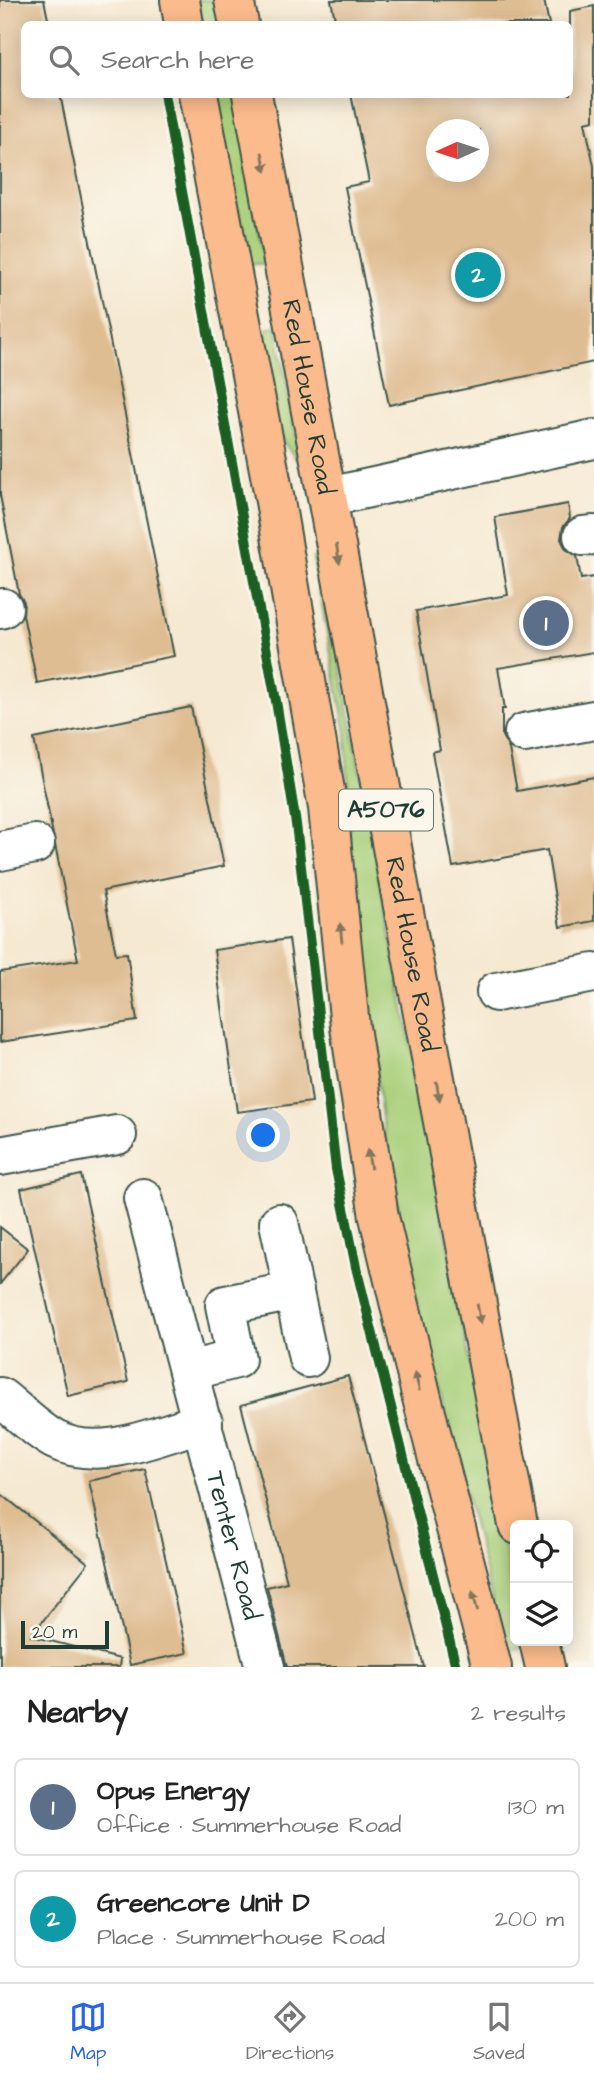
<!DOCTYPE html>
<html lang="en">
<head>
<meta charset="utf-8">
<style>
	:root { --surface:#fff; --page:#f2f2f2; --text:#222; --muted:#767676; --line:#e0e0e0; --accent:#2563eb }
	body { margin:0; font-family:"Architects Daughter",sans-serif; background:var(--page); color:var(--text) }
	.controls { position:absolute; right:21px; bottom:21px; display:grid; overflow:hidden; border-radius:10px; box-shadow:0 4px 18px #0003 }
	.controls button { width:63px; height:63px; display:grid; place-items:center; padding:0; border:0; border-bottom:2px solid var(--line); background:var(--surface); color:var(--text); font:35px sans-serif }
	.compass { position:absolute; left:426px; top:119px; width:63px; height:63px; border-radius:50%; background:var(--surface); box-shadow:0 4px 18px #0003; rotate:267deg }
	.scale { position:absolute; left:21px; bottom:18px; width:88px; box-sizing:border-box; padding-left:7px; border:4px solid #1f3d34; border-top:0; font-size:19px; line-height:24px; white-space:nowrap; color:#1f3d34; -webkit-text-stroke:5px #fbf7ec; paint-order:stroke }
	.you { position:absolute; left:264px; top:1136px; width:24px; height:24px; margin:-18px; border:5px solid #fff; border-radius:50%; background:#1a73e8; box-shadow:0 0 0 10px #1a73e833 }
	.badge { display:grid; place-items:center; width:46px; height:46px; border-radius:50%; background:var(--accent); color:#fff; font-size:23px; font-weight:700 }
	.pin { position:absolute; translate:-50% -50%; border:4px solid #fff; box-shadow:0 2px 7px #0006 }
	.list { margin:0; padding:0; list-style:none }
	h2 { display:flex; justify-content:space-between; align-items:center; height:91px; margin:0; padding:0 28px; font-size:30px }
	h2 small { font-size:23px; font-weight:400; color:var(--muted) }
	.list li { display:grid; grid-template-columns:46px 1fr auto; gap:21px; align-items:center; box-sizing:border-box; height:98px; margin:0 14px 14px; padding:0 14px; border:2px solid var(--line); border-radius:10px }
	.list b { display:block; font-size:26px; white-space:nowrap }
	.list p { margin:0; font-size:23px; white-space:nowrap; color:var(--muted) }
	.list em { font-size:23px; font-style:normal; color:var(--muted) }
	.icon { flex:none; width:38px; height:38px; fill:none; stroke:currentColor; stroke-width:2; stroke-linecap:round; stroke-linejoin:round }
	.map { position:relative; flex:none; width:594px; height:1667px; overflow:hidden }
	.search { position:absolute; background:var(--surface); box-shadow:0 4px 18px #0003; left:21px; right:21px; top:21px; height:77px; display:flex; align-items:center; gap:18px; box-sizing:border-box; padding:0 24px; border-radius:10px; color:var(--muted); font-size:26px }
	.sheet { height:315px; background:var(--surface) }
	nav { display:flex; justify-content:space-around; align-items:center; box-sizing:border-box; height:98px; border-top:2px solid var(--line); background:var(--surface); font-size:19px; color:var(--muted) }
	nav a { display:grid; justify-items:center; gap:4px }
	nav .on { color:var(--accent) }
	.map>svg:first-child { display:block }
	.green { fill:#a8cf79; stroke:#648656; stroke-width:2 }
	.building { fill:#dfbd93; fill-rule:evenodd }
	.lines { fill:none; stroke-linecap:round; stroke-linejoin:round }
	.minor-casing { stroke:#3f574c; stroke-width:42 }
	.major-casing { stroke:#3f574c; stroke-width:42 }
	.minor { stroke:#fff; stroke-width:38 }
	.major { stroke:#fbbb8c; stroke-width:38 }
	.cycleway-casing { stroke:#fbf7ec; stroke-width:15 }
	.cycleway { stroke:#1b5e20; stroke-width:10 }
	.oneway { fill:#82765c }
	.labels { text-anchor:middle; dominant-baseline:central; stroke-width:7; stroke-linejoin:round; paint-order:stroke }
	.shield { fill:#fbf7ec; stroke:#61756b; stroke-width:2 }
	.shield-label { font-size:24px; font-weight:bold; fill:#1f3d34 }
	.street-label { font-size:26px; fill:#1f3d34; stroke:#fbf7ec }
</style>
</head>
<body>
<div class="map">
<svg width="594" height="1667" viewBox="0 0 594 1667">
	<rect width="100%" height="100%" fill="#fbf7ec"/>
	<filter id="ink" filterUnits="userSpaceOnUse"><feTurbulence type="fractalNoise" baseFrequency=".0143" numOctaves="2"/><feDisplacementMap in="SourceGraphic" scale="14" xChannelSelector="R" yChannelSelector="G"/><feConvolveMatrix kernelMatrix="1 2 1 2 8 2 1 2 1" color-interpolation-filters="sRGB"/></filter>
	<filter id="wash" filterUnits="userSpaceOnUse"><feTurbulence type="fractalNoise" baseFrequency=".00686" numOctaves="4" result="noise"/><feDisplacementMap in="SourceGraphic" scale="28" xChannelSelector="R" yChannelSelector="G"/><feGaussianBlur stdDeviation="1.57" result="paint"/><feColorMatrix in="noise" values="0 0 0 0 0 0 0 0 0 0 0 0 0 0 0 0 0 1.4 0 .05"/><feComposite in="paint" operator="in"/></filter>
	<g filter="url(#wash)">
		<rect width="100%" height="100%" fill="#f5e9d2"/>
		<g class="green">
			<path d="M197,0h21l4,24h-21z"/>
			<path d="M215,95h21l29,169h-16z"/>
			<path d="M276,326l25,139 -25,-33 -17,-100z"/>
			<path d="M320,557l187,1005 8,45v34h6l1,7 -17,2 -95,-375 -28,-156 -31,-246 -5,-140 -33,-175z"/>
		</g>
		<g id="blocks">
			<g class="building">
				<path d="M0,0h44l5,24h-25v70h36l114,562 -137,27 -14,-68 1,-13 -5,-8 -19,-99z"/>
				<path d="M331,0h213l5,24h-213z"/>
				<path d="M594,6v114l-9,2 9,44v196l-205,43 -44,-218 24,-5 -18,-88h219v-83zM437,130h42v42h-42z"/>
				<path d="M568,504l2,14 -7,9 -2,12 5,10 11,7 4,23 13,-2v75l-96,16 7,41h-3v27l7,13 8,42 77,-14v144l-34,6 -13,-77 -94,17 -21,-115 8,-2 -24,-139 92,-16 -13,-78z"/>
				<path d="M191,707l33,159 -121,25 13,63 11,-1 10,68 -137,21v-70l78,-12 -44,-221z"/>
				<path d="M289,939l23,163 -75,10 -23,-162z"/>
				<path d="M81,1175l47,207 -60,14 -47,-207z"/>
				<path d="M0,1227l28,22 -28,35z"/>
				<path d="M348,1376l76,291h-137l-20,-80 20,-5 -46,-177z"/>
				<path d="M145,1469l42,184 -57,12 -41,-184z"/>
				<path d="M0,1493l88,70 -57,73 89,23 -1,8h-119z"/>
			</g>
		</g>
	</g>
	<g filter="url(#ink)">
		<use href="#blocks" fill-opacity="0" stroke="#3f574c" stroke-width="2"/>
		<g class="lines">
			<g class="minor-casing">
				<g id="minor">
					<path d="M328,497l266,-58"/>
					<path d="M583,536l11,-1"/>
					<path d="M0,609l3,-1"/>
					<path d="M524,733l70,-13"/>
					<path d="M0,851l35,-7"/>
					<path d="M496,992l98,-19"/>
					<path d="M0,1156l117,-21"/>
					<path id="s1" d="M143,1198l122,469"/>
					<path d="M279,1223l29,135"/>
					<path d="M189,1371l47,-12 -11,-54 69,-14"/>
					<path d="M0,1397c18,14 36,33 55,43 45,23 103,-5 148,-18"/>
				</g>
			</g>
			<g class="major-casing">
				<g id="major">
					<path d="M180,0l4,24"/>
					<path d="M234,0l5,24"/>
					<path d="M198,94l77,407 53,307 22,219 29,190 42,177 71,273"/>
					<path id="s2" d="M252,94l266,1431"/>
					<path d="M539,1641l6,26"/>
				</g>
			</g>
			<use href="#minor" class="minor"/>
			<use href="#major" class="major"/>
			<g class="cycleway-casing">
				<path id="cycleway" d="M164,94l112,607 20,123 40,345 20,98 100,400"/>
			</g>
			<use href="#cycleway" class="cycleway"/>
		</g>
		<defs><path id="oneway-solid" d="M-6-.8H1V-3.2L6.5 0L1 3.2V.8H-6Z" transform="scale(1.75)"/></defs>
		<g class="oneway">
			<use href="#oneway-solid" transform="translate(264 162) rotate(79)"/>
			<use href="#oneway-solid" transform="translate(338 554) rotate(80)"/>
			<use href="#oneway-solid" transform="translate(341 933) rotate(-96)"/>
			<use href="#oneway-solid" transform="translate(438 1091) rotate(80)"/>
			<use href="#oneway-solid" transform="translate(369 1159) rotate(-100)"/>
			<use href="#oneway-solid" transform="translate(479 1314) rotate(80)"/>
			<use href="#oneway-solid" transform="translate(417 1381) rotate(-104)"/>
			<use href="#oneway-solid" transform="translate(475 1601) rotate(-105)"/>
		</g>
	</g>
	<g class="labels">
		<rect class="shield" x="339" y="789.5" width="94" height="41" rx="5"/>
		<g class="shield-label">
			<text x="386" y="810">A5076</text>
		</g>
		<g class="street-label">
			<text stroke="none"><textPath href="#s2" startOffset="308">Red House Road</textPath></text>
			<text stroke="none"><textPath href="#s2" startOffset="875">Red House Road</textPath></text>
			<text stroke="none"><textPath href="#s1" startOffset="359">Tenter Road</textPath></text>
		</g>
	</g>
</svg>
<div class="controls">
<button><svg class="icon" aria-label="locate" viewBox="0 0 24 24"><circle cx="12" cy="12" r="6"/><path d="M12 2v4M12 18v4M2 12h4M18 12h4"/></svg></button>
<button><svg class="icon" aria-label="layers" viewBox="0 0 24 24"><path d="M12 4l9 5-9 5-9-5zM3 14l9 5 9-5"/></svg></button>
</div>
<svg class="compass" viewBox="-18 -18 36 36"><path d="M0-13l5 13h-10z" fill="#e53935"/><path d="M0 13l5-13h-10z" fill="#767676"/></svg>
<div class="scale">20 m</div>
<div class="you"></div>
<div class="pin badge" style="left:546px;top:623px;background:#5c6f8a">1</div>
<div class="pin badge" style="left:478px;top:275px;background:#0f9aa8">2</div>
<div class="search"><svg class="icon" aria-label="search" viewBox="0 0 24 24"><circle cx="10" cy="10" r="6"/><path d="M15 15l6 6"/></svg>Search here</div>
</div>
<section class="sheet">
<h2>Nearby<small>2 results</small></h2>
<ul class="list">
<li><span class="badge" style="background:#5c6f8a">1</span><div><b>Opus Energy</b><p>Office · Summerhouse Road</p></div><em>130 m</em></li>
<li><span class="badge" style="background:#0f9aa8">2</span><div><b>Greencore Unit D</b><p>Place · Summerhouse Road</p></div><em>200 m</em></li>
</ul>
</section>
<nav>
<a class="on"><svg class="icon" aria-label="map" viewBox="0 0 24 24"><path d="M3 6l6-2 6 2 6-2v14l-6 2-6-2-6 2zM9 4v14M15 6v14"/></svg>Map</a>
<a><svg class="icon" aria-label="directions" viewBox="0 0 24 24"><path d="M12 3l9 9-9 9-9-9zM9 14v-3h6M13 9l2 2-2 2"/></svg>Directions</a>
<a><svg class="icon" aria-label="saved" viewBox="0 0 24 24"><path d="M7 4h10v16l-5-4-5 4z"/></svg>Saved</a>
</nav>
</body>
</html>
